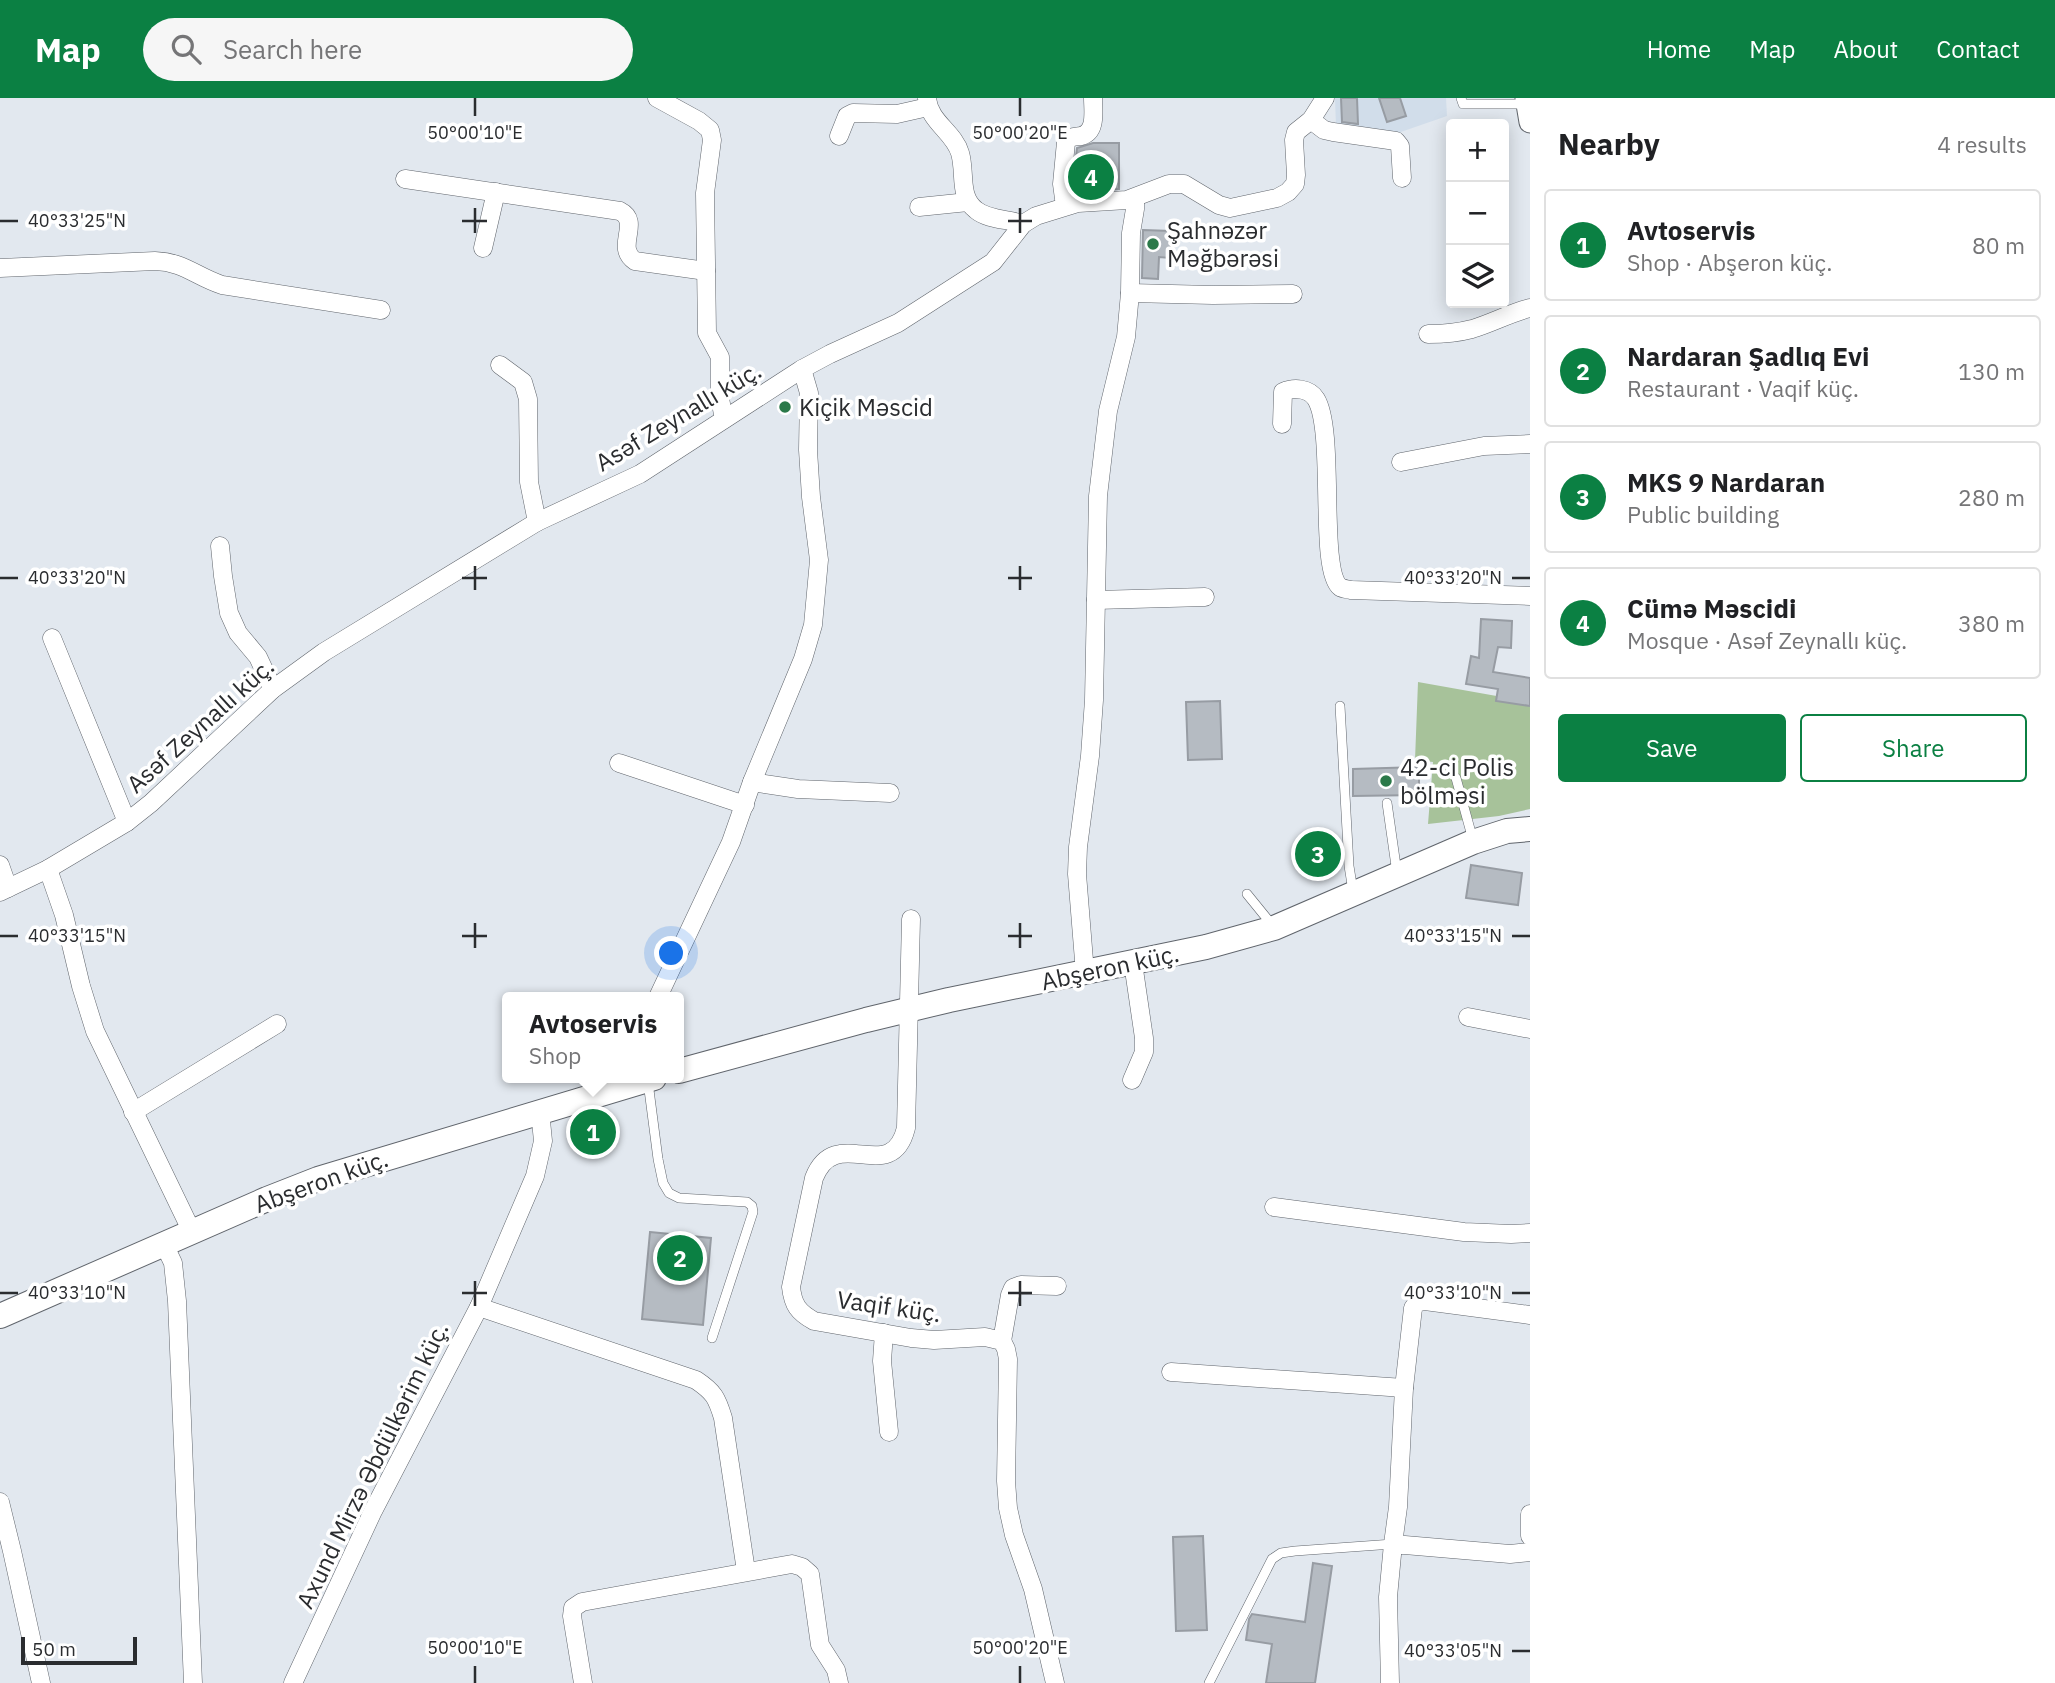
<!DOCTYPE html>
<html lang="en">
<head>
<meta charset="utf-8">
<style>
	:root { --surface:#fff; --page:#f6f6f6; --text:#202124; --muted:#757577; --line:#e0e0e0; --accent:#0b8043 }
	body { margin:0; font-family:"IBM Plex Sans",sans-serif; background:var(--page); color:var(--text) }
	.controls { position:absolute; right:21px; top:21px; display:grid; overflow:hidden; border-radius:7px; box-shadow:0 4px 18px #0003 }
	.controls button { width:63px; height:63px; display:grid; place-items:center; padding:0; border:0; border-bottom:2px solid var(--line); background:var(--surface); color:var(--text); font:35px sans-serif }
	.scale { position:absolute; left:21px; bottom:18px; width:116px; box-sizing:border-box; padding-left:7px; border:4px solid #2a2c2f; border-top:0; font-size:19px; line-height:24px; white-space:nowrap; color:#2a2c2f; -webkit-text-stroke:5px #fff; paint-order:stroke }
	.you { position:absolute; left:672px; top:856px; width:24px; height:24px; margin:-18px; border:5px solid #fff; border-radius:50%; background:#1a73e8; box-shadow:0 0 0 10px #1a73e833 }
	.badge { display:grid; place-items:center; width:46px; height:46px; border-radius:50%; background:var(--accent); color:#fff; font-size:23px; font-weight:700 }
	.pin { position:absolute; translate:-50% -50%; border:4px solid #fff; box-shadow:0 2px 7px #0006 }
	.popup { position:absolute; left:502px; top:894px; width:182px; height:91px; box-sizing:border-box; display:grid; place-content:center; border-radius:7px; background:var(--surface); filter:drop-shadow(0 2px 5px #0005); font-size:23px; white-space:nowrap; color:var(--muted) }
	.popup b { font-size:26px; color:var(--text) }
	.popup::after { content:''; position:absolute; left:50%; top:100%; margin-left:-14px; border:14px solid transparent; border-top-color:var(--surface) }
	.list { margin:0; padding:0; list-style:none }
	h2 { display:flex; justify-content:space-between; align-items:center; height:91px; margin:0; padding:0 28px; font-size:30px }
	h2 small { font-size:23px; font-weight:400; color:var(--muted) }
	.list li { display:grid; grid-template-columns:46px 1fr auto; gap:21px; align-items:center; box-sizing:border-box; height:112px; margin:0 14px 14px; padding:0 14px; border:2px solid var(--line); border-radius:7px }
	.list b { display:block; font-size:26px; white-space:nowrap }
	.list p { margin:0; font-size:23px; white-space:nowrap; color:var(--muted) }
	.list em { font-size:23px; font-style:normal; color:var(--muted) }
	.actions { display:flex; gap:14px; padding:21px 28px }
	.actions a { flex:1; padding:16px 0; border:2px solid var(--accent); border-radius:7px; text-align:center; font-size:24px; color:var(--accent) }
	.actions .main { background:var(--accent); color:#fff }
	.icon { flex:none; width:38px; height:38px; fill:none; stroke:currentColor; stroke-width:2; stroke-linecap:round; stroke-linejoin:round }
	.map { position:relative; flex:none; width:1530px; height:1585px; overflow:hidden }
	header { display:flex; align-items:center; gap:42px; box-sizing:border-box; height:98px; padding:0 35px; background:var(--accent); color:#fff }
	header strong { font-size:33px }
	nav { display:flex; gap:38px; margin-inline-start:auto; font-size:24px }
	.search { width:490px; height:63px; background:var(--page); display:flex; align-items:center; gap:18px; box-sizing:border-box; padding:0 24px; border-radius:38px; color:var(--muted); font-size:26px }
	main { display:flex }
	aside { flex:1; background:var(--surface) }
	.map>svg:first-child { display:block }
	.built { fill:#d1ddea }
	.green { fill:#a7c29a }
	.building { fill:#b5bbc2; stroke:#979ca3; stroke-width:2 }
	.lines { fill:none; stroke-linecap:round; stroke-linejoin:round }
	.service-casing { stroke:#60656c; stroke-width:10 }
	.minor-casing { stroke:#60656c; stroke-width:19 }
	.tertiary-casing { stroke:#60656c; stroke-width:23 }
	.secondary-casing { stroke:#60656c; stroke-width:26 }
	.service { stroke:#fff; stroke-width:9 }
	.minor { stroke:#fff; stroke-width:18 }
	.tertiary { stroke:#fff; stroke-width:21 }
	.secondary { stroke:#fff; stroke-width:24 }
	.ticks { fill:none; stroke:#2a2c2f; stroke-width:2.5 }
	.poi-dot { fill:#2b7949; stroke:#fff; stroke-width:2.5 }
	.labels { text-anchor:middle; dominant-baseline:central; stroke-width:7; stroke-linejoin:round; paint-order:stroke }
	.poi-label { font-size:24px; fill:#2a2c2f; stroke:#fff; text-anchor:start }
	.street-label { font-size:24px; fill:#2a2c2f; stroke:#fff }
	.ticks-label { font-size:18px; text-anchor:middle; fill:#2a2c2f; stroke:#fff; stroke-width:7; stroke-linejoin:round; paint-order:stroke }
</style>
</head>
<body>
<header>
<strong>Map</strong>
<div class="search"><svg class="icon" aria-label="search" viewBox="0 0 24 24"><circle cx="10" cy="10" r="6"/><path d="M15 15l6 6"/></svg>Search here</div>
<nav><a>Home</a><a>Map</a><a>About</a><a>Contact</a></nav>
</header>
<main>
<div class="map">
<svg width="1530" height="1585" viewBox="0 0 1530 1585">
	<rect width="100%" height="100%" fill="#e2e8ef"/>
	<path class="built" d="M1335,0h111l1,18 -52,18 -59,-7z"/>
	<path class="green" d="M1418,584l112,20v107l-31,7 -71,8 5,-62 -18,-2z"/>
	<g class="building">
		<path d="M1341,0h16l1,26 -16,-2z"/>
		<path d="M1379,0h21l6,18 -19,6z"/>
		<path d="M1093,45h26v46l-44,3 -2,-8 4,-36z"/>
		<path d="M1143,132l28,1 -1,27 -11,-1 -1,22 -16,-1z"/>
		<path d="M1481,521l31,2 -1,27 -13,-1 -5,25 37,6v28l-34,-5 2,-12 -32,-5 5,-28 8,2z"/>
		<path d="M1220,603l2,58 -34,1 -2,-58z"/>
		<path d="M1419,669v28l-66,1v-27z"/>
		<path d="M1471,767l51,8 -4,32 -52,-7z"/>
		<path d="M650,1134l61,6 -8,87 -61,-6z"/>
		<path d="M1203,1438l4,94 -31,1 -3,-94z"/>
		<path d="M1313,1465l19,3 -17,117h-49l6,-39 -26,-4 3,-21 3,-5 53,8z"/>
	</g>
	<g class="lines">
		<g class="service-casing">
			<g id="service">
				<path d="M1461,0l2,6h64"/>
				<path d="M1340,608l9,160 4,25"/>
				<path d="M1456,680l17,62"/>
				<path d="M1387,705l10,70"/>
				<path d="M1247,796l26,32"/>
				<path d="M648,984l10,77 5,24 6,10 10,5 68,4 5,4 1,6 -41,126"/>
				<path d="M1209,1585l63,-124 9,-6 14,-2 98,-7"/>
			</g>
		</g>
		<g class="minor-casing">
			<g id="minor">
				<path d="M657,0l42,23 11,9 2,10 -7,53 2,140 13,24v42l4,20"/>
				<path d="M927,0c2,24 27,34 33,55 6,20 -2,43 16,57 12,10 32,9 47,14"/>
				<path d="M1311,22l13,10 9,2 63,9 4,5 2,32"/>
				<path d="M839,38l8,-20 6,-3 44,1 31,-7"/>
				<path d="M405,81l215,32c22,11 -6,36 15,50l71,10"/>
				<path d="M1065,108l-3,-22 4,-42c5,-6 8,-5 15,-6 16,-4 12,-25 12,-38"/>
				<path d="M919,109l49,-5"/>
				<path d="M483,150l13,-56"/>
				<path d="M0,170l155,-7c29,1 40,15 67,24l159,25"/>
				<path d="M1130,195l83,2 80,-1"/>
				<path d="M1428,236c15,0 29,-1 44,-5 20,-6 38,-16 58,-21"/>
				<path d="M500,267l23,17 5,17 1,83 8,40"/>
				<path d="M1282,326l1,-32c11,-5 26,-4 33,7 20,32 2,171 24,188 3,2 7,2 11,3l179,6"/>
				<path d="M1401,364l83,-16 46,-2"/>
				<path d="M220,448l3,30 6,37 9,20 20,24 15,32"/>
				<path d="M1096,502l109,-3"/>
				<path d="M52,540l75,184"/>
				<path d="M619,665l126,42"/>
				<path d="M752,684l46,7 92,4"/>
				<path d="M0,767l8,23"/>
				<path d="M48,771l16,46 17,71 14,45 97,201"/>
				<path d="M0,794l48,-23 79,-47 24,-19 122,-114 51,-37 213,-130 103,-48 162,-105 28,-15 68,-31 95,-61 30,-38 13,-8 42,-13 49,-3 42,-16h15l35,21 11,3 47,-10 11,-6 7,-8 1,-9 -2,-35 2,-8 15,-12 14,-22"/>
				<path d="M911,821l-5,209c-15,60 -70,-6 -92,50l-23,109c2,18 7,25 23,34l97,17 23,2 51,-3 17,4 4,8 2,10 -2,122 2,27 6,27 19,54 22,94"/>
				<path d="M1085,875l-8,-99 1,-27 12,-91 4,-56 4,-204 10,-85 18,-74 4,-44 1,-60 4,-24v-11"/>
				<path d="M658,899l73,-155 21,-60 51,-123 10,-34 6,-65 -8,-63 -3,-47 1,-57 -7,-24"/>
				<path d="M1468,919l62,12"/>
				<path d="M1132,982l12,-28v-14l-11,-75"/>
				<path d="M133,1014l144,-88"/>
				<path d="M1274,1109l190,25 47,2 19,-1"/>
				<path d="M164,1146l9,19 4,38 16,382"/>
				<path d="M479,1209l217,73c18,12 21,18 27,38l23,153"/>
				<path d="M884,1235l-2,28 7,71"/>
				<path d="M1002,1243l8,-46 3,-7 8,-3 36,1"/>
				<path d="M1171,1274l233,16"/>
				<path d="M0,1404l12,49 29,132"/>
				<path d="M1530,1416v22"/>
				<path d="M1393,1446l5,-37 6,-119 9,-80 5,-6 7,-1 105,14"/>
				<path d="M293,1585l80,-172 106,-204 56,-131 8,-35 -3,-30"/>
				<path d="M583,1585l-11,-67 1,-8 9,-6 210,-38 10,3 8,7 10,71 16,25 3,13"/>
				<path d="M1390,1585l-2,-86 5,-53 117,10 20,-2"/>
			</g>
		</g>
		<g class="tertiary-casing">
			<path id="tertiary" d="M1526,0l4,24"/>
		</g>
		<g class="secondary-casing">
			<g id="secondary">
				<path d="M679,973l187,-51 83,-20 257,-53 68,-19 199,-86 34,-11 23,-2"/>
				<path d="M0,1218l267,-117 51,-20 336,-101"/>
			</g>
		</g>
		<use href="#service" class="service"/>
		<use href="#minor" class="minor"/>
		<use href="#tertiary" class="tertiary"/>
		<use href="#secondary" class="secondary"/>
	</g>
	<path class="ticks" d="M475,0v18M1020,0v18M475,110v25M1020,110v25M0,123h18M462,123h25M1008,123h24M475,468v24M1020,468v24M0,480h18M462,480h25M1008,480h24M1512,480h18M475,825v25M1020,825v25M0,838h18M462,838h25M1008,838h24M1512,838h18M475,1183v25M1020,1183v25M0,1195h18M462,1195h25M1008,1195h24M1512,1195h18M1512,1553h18M475,1568v17M1020,1568v17"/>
	<g class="poi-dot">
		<circle cx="1153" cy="146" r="7"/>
		<circle cx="785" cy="309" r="7"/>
		<circle cx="1386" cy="683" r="7"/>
	</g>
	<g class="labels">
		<g class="poi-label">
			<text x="1167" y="132">Şahnəzər<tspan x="1167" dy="28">Məğbərəsi</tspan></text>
			<text x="799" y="309">Kiçik Məscid</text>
			<text x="1400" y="669">42-ci Polis<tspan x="1400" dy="28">bölməsi</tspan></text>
		</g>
		<g class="street-label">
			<text transform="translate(678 318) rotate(-31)">Asəf Zeynallı küç.</text>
			<text transform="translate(200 627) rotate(-42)">Asəf Zeynallı küç.</text>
			<text transform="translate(1110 869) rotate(-12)">Abşeron küç.</text>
			<text transform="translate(321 1083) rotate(-20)">Abşeron küç.</text>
			<text transform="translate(889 1208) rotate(8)">Vaqif küç.</text>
			<text transform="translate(372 1367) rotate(-64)">Axund Mirzə Əbdülkərim küç.</text>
		</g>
	</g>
	<g class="ticks-label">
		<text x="475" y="41">50°00'10"E</text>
		<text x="1020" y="41">50°00'20"E</text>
		<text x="77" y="129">40°33'25"N</text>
		<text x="77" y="486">40°33'20"N</text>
		<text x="1453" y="486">40°33'20"N</text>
		<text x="77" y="844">40°33'15"N</text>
		<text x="1453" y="844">40°33'15"N</text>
		<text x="77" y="1201">40°33'10"N</text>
		<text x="1453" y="1201">40°33'10"N</text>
		<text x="475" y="1556">50°00'10"E</text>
		<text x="1020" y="1556">50°00'20"E</text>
		<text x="1453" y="1559">40°33'05"N</text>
	</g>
</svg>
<div class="controls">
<button>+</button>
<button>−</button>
<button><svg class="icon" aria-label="layers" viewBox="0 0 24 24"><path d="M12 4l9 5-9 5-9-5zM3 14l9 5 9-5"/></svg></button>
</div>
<div class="scale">50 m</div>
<div class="you"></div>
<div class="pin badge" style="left:593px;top:1034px">1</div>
<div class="popup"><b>Avtoservis</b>Shop</div>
<div class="pin badge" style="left:680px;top:1160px">2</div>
<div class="pin badge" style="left:1318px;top:756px">3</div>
<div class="pin badge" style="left:1091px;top:79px">4</div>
</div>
<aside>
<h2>Nearby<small>4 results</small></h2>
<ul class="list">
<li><span class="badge">1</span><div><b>Avtoservis</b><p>Shop · Abşeron küç.</p></div><em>80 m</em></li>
<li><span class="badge">2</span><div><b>Nardaran Şadlıq Evi</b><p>Restaurant · Vaqif küç.</p></div><em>130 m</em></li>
<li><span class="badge">3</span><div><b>MKS 9 Nardaran</b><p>Public building</p></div><em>280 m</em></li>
<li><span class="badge">4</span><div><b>Cümə Məscidi</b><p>Mosque · Asəf Zeynallı küç.</p></div><em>380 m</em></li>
</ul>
<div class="actions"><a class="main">Save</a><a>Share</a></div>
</aside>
</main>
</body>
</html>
